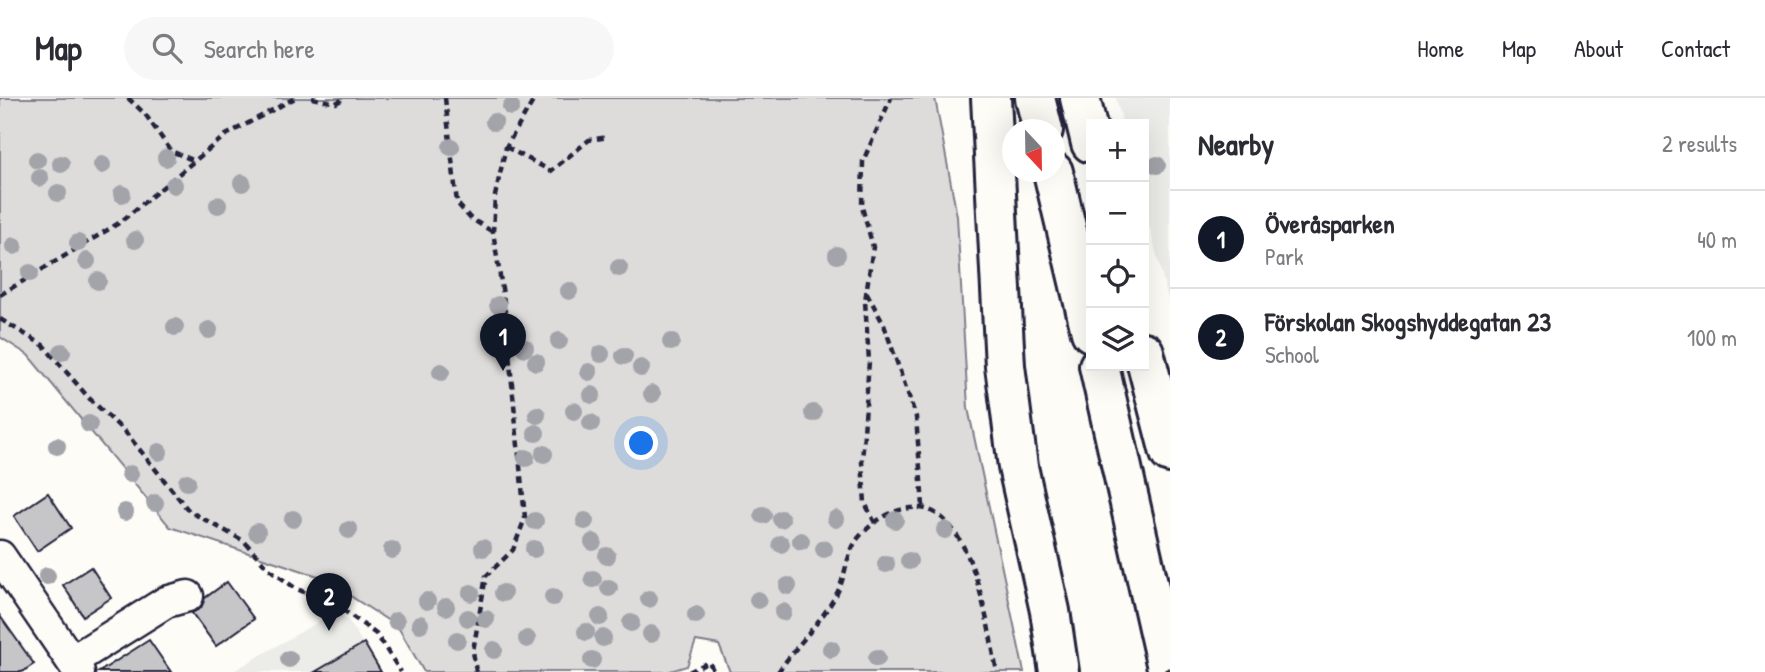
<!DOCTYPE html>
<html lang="en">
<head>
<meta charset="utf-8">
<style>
	:root { --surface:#fff; --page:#f7f7f7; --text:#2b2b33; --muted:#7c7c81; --line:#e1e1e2; --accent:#111827 }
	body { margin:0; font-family:"Patrick Hand",sans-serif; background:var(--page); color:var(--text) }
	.controls { position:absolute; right:21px; top:21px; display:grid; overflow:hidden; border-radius:0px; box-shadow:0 7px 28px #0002 }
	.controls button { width:63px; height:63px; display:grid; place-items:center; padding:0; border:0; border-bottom:2px solid var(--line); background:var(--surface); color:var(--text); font:35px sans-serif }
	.compass { position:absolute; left:1002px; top:21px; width:63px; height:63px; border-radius:50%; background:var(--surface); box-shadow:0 7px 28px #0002; rotate:158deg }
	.you { position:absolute; left:642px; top:346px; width:24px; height:24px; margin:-18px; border:5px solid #fff; border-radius:50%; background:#1a73e8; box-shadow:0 0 0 10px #1a73e833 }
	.badge { display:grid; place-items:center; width:46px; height:46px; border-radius:50%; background:var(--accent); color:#fff; font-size:23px; font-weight:700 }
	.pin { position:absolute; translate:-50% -58px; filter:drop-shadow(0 2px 4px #0008) }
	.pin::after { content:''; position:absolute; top:37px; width:24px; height:21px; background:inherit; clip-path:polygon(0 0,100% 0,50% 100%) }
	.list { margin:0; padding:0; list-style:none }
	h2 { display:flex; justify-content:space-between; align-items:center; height:91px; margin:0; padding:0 28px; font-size:30px }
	h2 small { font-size:23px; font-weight:400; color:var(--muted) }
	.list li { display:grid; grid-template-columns:46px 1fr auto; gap:21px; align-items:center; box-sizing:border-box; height:98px; padding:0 28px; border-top:2px solid var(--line) }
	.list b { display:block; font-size:26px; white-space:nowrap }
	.list p { margin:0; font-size:23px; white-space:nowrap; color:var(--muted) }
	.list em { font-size:23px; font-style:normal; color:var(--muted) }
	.icon { flex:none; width:38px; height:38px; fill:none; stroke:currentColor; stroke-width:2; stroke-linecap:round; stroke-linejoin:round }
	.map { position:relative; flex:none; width:1170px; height:574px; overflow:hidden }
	header { display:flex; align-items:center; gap:42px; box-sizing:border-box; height:98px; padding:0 35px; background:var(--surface); border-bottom:2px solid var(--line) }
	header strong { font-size:33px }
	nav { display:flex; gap:38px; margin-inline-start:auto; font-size:24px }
	.search { width:490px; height:63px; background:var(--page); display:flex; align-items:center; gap:18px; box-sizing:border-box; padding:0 24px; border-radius:38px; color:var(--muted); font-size:26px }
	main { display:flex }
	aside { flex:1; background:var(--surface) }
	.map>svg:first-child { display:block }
	.built { fill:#ecece9 }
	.green { fill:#dddcdb; stroke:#807f8b; stroke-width:2 }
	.building { fill:#c6c6c8; stroke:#22223b; stroke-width:2 }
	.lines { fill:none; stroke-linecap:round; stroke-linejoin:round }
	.minor-casing { stroke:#22223b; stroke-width:35 }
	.highway-casing { stroke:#22223b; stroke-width:44 }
	.path { stroke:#22223b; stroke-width:4.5; stroke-dasharray:7 5; stroke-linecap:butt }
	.minor { stroke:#fdfcf7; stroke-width:30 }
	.highway { stroke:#fdfcf7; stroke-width:38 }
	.path-bridge { stroke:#22223b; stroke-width:4.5; stroke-dasharray:7 5; stroke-linecap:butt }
	.tree { fill:#a3a3aa }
</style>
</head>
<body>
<header>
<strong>Map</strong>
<div class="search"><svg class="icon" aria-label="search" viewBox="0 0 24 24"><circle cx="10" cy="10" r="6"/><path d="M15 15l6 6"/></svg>Search here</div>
<nav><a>Home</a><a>Map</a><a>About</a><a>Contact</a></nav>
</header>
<main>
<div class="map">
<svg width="1170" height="574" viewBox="0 0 1170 574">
	<rect width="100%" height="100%" fill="#fdfcf7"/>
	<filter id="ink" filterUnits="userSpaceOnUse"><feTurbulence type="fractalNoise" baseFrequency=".0143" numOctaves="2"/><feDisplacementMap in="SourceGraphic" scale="14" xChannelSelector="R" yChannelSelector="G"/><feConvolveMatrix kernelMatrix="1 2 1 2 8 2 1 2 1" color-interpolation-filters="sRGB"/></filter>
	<g filter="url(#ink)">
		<g class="built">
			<path d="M1116,0h54v209l-26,-102v-81h-21z"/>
			<path d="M335,514l13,8 33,52h-149z"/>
		</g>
		<path class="green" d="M0,0h935l22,118 11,192 56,264h-294l-11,-27 -23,-4 -9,25 -20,6h-243l-26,-45 -77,-50 -151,-50 -142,-172 -28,-18z"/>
		<g class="building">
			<path d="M48,395l23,35 -34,23 -23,-35z"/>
			<path d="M91,469l20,31 -28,18 -20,-31z"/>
			<path d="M227,484l27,37 -38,27 -24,-33 9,-5 4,-10z"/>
			<path d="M0,518l34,48 -12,8h-22z"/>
			<path d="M149,542l22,32h-72z"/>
			<path d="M364,545l17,29h-66z"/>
		</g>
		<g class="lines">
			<g class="minor-casing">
				<g id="minor">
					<path d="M0,458l79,116"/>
					<path d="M72,563l94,-59 22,-6"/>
				</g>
			</g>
			<g class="highway-casing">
				<g id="highway">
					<path d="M991,0l14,268 13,101 32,144 9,61"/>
					<path d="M1035,0l8,32"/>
					<path d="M1080,0l11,45"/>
					<path d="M1053,74l38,160"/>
					<path d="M1144,254l26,101"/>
					<path d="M1099,268l69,306"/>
				</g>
			</g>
			<g class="path">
				<path d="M128,0l17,16 26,37 24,10"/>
				<path d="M312,0l24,5 9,-5"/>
				<path d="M445,0l12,105 13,15 23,14"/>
				<path d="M506,49l45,24 38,-31 19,-3"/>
				<path d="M867,195l17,32 32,92 7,89"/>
				<path d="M0,197l119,-72 107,-88 69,-37"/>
				<path d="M0,221l43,26 46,53 38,36 62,77 55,30 24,27 27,20 47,21 34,25 25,38"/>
				<path d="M875,425l-10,-20 -3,-41 7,-101 -4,-60 8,-54 -11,-40 1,-46 28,-63"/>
				<path d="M476,574l-3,-21 13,-75 27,-26 12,-32 -21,-217 -11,-69 2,-36 11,-49 29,-49"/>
				<path d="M689,574l20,-10 5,10"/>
				<path d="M778,574c18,-26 43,-50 58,-77 10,-17 10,-44 24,-59 13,-14 30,-26 50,-28 62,-8 78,120 87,164"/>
			</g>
			<use href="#minor" class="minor"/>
			<use href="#highway" class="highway"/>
			<path class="path-bridge" d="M1165,574l5,-3"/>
		</g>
		<g class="tree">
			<circle cx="511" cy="9" r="9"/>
			<circle cx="494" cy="24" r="9"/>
			<circle cx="451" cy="49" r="9"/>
			<circle cx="166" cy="60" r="9"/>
			<circle cx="37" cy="62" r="9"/>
			<circle cx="61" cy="66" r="9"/>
			<circle cx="102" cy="67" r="9"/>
			<circle cx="1157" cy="67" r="9"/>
			<circle cx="40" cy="80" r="9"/>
			<circle cx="242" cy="85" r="9"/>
			<circle cx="174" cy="87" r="9"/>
			<circle cx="58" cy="95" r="9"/>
			<circle cx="122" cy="96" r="9"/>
			<circle cx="218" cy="107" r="9"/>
			<circle cx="135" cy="142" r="9"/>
			<circle cx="78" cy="145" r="9"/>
			<circle cx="14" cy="148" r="9"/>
			<circle cx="837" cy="157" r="9"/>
			<circle cx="87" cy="163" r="9"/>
			<circle cx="619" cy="170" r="9"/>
			<circle cx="30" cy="175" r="9"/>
			<circle cx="98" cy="183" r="9"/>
			<circle cx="569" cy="193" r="9"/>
			<circle cx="498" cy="207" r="9"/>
			<circle cx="175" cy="229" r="9"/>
			<circle cx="209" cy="232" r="9"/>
			<circle cx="495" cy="243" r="9"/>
			<circle cx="559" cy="243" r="9"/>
			<circle cx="671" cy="244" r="9"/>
			<circle cx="525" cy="250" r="9"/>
			<circle cx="62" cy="254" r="9"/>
			<circle cx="601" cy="256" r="9"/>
			<circle cx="624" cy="258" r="9"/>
			<circle cx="536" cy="264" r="9"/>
			<circle cx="641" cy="270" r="9"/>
			<circle cx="441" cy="274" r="9"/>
			<circle cx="589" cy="274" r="9"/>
			<circle cx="652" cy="296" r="9"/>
			<circle cx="592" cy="297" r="9"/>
			<circle cx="574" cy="313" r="9"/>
			<circle cx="813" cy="315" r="9"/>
			<circle cx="537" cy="317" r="9"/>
			<circle cx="591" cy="325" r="9"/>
			<circle cx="89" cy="326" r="9"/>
			<circle cx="536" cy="335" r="9"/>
			<circle cx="57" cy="348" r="9"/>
			<circle cx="159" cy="354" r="9"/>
			<circle cx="544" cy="356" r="9"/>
			<circle cx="526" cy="360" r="9"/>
			<circle cx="130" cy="376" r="9"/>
			<circle cx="187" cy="384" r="9"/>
			<circle cx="155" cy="405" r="9"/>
			<circle cx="125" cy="414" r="9"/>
			<circle cx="763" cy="417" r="9"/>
			<circle cx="293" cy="421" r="9"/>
			<circle cx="781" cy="421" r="9"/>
			<circle cx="836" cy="421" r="9"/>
			<circle cx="895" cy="422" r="9"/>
			<circle cx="535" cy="423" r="9"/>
			<circle cx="585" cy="423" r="9"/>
			<circle cx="349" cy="432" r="9"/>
			<circle cx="945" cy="432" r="9"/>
			<circle cx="257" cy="434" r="9"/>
			<circle cx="801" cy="443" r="9"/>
			<circle cx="593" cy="444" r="9"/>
			<circle cx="781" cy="446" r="9"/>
			<circle cx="483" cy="450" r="9"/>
			<circle cx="534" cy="451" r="9"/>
			<circle cx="824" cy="451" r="9"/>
			<circle cx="392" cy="452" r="9"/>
			<circle cx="607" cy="458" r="9"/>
			<circle cx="909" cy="463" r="9"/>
			<circle cx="886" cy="466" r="9"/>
			<circle cx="47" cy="478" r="9"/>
			<circle cx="593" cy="481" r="9"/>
			<circle cx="788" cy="488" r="9"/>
			<circle cx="609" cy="490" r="9"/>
			<circle cx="471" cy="495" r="9"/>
			<circle cx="503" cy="495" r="9"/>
			<circle cx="553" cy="499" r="9"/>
			<circle cx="649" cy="501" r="9"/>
			<circle cx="758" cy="502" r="9"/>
			<circle cx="427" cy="503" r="9"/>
			<circle cx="446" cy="509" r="9"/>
			<circle cx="783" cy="514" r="9"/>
			<circle cx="696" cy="517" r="9"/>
			<circle cx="600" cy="519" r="9"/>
			<circle cx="468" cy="520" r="9"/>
			<circle cx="486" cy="521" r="9"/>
			<circle cx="396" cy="523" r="9"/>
			<circle cx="631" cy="525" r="9"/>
			<circle cx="420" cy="526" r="9"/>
			<circle cx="586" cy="534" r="9"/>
			<circle cx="651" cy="536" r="9"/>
			<circle cx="603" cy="540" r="9"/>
			<circle cx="527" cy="541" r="9"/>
			<circle cx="457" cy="542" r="9"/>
			<circle cx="831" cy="551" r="9"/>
			<circle cx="494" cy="552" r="9"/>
			<circle cx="877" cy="560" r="9"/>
			<circle cx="289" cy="561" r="9"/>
			<circle cx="592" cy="562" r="9"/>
		</g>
	</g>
</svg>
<div class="controls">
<button>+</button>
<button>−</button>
<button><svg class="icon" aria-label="locate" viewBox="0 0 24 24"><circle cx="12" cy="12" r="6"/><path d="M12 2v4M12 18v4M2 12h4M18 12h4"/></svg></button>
<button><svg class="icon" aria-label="layers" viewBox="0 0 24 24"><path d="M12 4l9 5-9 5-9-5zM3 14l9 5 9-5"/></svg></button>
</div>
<svg class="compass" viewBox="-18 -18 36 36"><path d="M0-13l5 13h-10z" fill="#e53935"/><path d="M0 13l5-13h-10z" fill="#7c7c81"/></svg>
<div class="you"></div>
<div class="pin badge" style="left:503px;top:273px">1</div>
<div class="pin badge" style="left:329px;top:533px">2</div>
</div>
<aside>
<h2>Nearby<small>2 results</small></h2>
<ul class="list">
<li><span class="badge">1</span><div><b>Överåsparken</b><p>Park</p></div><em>40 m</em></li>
<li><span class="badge">2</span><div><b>Förskolan Skogshyddegatan 23</b><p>School</p></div><em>100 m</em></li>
</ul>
</aside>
</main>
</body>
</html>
